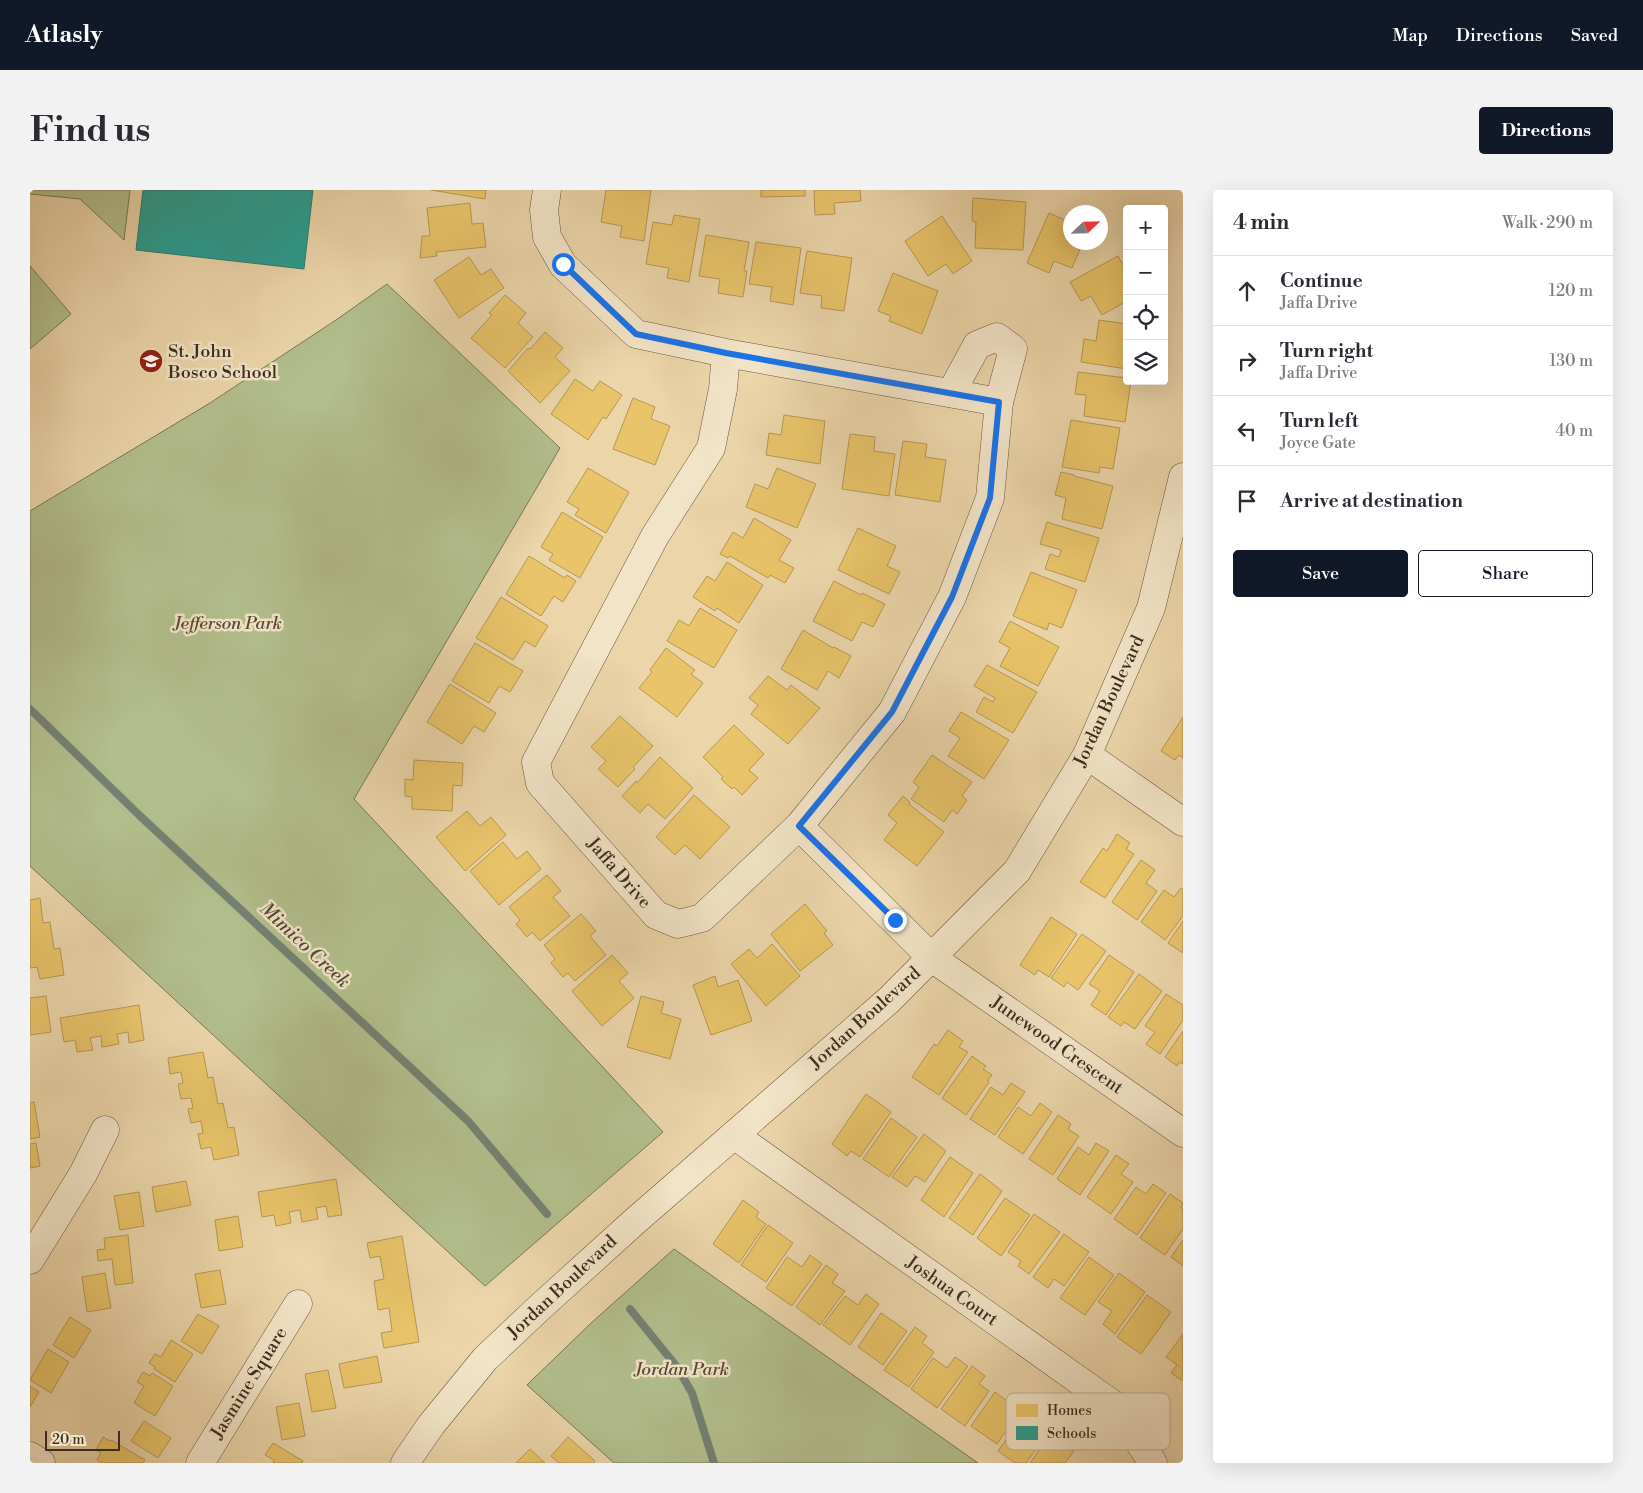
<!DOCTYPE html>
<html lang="en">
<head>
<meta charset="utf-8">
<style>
	:root { --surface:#fff; --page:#f2f2f3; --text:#2b2b33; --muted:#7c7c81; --line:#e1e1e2; --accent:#111827 }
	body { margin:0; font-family:"Libre Bodoni",serif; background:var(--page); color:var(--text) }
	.controls { position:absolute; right:15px; top:15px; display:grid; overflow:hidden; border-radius:5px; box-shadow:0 5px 20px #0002 }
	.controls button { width:45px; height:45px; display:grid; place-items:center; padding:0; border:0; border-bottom:1px solid var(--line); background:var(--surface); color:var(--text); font:25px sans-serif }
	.compass { position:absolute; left:1033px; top:15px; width:45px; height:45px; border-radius:50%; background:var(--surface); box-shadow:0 5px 20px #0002; rotate:67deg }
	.scale { position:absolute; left:15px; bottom:12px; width:75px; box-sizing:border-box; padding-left:5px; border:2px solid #3f2d20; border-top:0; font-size:14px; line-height:18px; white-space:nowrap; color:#3f2d20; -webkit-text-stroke:4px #f2e4c7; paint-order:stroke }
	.stop { position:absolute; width:15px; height:15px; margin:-11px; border:4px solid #1a73e8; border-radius:50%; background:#fff }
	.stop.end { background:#1a73e8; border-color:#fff; box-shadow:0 1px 5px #0008 }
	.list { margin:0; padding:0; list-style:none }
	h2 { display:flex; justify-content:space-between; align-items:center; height:65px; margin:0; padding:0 20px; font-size:21px }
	h2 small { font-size:16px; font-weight:400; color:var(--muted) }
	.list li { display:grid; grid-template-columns:32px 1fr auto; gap:15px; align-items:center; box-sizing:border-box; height:70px; padding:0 20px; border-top:1px solid var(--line) }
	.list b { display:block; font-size:19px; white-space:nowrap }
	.list p { margin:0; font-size:16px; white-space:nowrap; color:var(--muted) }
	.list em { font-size:16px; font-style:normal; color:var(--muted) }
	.actions { display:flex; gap:10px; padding:15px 20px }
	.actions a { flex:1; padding:11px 0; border:1px solid var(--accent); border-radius:5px; text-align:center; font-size:18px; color:var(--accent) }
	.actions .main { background:var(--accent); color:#fff }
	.icon { flex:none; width:28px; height:28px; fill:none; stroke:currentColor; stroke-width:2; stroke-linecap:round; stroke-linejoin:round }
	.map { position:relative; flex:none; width:1153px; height:1273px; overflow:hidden; border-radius:5px }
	header { display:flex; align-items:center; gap:30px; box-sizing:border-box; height:70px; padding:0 25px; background:var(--accent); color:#fff }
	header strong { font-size:24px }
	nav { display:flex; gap:28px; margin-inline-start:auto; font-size:18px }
	.intro { display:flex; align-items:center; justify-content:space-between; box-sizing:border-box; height:120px; padding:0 30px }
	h1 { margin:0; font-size:35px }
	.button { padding:12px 22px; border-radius:5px; background:var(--accent); color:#fff; font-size:18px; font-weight:700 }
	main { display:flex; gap:30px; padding:0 30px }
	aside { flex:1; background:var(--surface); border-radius:5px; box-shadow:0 5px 20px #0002 }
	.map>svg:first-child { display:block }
	.green { fill:#b2be8c; stroke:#787656 }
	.homes { fill:#e9c46a; stroke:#b69754 }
	.schools { fill:#2a9d8f; stroke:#307b6e }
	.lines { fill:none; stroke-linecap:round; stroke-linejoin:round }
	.stream { stroke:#748173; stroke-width:8 }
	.minor-casing { stroke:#6a5742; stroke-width:29 }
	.tertiary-casing { stroke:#6a5742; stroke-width:29 }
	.minor { stroke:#f2e4c7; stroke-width:28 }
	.tertiary { stroke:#f2e4c7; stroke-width:28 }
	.route { stroke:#1a73e8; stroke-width:6 }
	.labels { text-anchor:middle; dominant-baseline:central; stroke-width:5; stroke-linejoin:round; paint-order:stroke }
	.poi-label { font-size:18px; fill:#3f2d20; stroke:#f2e4c7; text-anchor:start }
	.park-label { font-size:18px; font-style:italic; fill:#564a36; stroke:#f2e4c7 }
	.street-label { font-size:18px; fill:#3f2d20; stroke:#f2e4c7 }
	.water-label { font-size:19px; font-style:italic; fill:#51493c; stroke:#f2e4c7 }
	.key { fill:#f2e4c7; stroke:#bcad95; stroke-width:1 }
	.key-label { font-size:14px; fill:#3f2d20 }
</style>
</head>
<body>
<header>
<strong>Atlasly</strong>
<nav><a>Map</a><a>Directions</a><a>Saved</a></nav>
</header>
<div class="intro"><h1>Find us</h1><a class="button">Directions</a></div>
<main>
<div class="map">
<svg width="1153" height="1273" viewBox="0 0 1153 1273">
	<rect width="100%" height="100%" fill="#ebd5a9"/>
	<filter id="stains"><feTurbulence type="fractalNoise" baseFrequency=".004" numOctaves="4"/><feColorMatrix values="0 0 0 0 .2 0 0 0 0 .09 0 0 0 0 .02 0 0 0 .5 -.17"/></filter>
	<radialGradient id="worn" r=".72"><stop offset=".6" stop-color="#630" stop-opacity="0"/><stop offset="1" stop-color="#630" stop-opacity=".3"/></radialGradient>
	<g class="green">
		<path d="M0,0h100l-6,50 -44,-41 -50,-5z"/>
		<path d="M0,76l41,48 -41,35z"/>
		<path d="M357,94l173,164 -206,351 309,333 -178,154 -455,-420v-355l180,-108 126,-83z"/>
		<path d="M644,1059l304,214h-364l-87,-78 63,-61z"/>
	</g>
	<g class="homes">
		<path d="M401,0h55l-1,9z"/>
		<path d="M576,0h45l-7,51 -24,-4 2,-11 -21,-4z"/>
		<path d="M731,0h44v6l-44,1z"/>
		<path d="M784,0h46l1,11 -27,2 1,11 -20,1z"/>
		<path d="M943,8l53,4 -3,48 -48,-2 1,-26 -4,-1z"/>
		<path d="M440,13l2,21 11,-1 3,24 -50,5 1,4 -17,2 2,-22h8l-3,-28z"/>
		<path d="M1019,23l21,9v20h13l-11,26 -18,-7 -5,12 -22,-10z"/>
		<path d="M644,25l26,4 -11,63 -22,-4 2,-10 -23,-4 7,-42 19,3z"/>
		<path d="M912,26l30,45 -19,13 -7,-10 -18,12 -23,-35z"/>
		<path d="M676,45l43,7 -5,29h3l-4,26 -25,-4 2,-14 -21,-3z"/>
		<path d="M726,52l45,6 -8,57 -23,-4 2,-14 -23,-3z"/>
		<path d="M777,61l45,7 -8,53 -23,-3 1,-12 -22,-3z"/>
		<path d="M1088,66l9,16v29l-25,14 -11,-19 -10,5 -11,-19z"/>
		<path d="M439,67l12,18 10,-6 13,19 -45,30 -25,-38z"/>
		<path d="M863,83l45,18 -16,43 -33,-13 2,-5 -13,-5z"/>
		<path d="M475,105l21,18 -8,10 15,14 -28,31 -34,-30 21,-23 -3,-2z"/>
		<path d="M1069,130l28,4v45l-46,-7 3,-23 12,2z"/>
		<path d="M515,142l18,16 -8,9 15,14 -30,32 -32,-32 20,-23 2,1z"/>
		<path d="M1048,182l49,6v3h4l-6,41 -41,-6 2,-21 -11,-1z"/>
		<path d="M545,189l18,12 7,-10 22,14 -16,24 -3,-2 -15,23 -37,-26z"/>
		<path d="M603,208l22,9 -4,12 19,7 -15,39 -42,-16z"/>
		<path d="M754,225l41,6 -5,43 -54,-9 3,-22 12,2z"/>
		<path d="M1041,230l49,8 -7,41 -13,-2 -1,6 -37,-6z"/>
		<path d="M820,244l25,3 -1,14 21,3 -6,42 -47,-7z"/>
		<path d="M873,251l24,3 -2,13 21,3 -6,42 -45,-7z"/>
		<path d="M558,278l41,24 -23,41 -31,-18 4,-6 -12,-7z"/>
		<path d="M747,278l39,16 -19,44 -51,-21 9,-23 13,5z"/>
		<path d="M1031,282l13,3v1l39,10 -11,43 -40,-10 4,-21 -11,-3z"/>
		<path d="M532,322l41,25 -23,41 -31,-18 4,-6 -12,-7z"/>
		<path d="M724,328l37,22 -12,20 15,8 -9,15 -15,-8 -2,3 -38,-22 -2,2 -8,-4 13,-22 10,6z"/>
		<path d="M1017,332l52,16 -14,44 -40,-13 5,-15 9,3 2,-7 -21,-6z"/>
		<path d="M828,338l38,18 -9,20 13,6 -11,22 -51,-24z"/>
		<path d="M499,366l36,22 2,-3 9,6 -13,21 -9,-6 -13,20 -35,-22z"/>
		<path d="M697,372l36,23 -24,38 -22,-15 -2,3 -22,-14 14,-21 8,5z"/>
		<path d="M1001,382l46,18 -15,38 -13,-5 -2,7 -34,-14z"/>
		<path d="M804,391l27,14 1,-2 23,11 -12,23 -11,-5 -10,19 -39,-20z"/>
		<path d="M471,407l47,29 -13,21 -10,-6 -12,19 -37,-22z"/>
		<path d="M670,418l37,22 -23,38 -47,-27 12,-21 10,6z"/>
		<path d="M980,431l49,26 -21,39 -38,-20 10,-18 -11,-6z"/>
		<path d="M773,440l30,18 1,-1 17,9 -12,22 -11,-7 -11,19 -36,-21z"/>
		<path d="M445,453l48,28 -13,21 -11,-6 -10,17 -37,-22z"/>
		<path d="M636,458l29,22 -4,4 12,9 -26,34 -38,-29 13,-16 -2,-2z"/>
		<path d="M957,475l50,27 -24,41 -37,-21 8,-15 9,5 2,-4 -21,-12z"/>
		<path d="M738,486l19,14 4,-5 29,23 -32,36 -37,-30 7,-9 -9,-7z"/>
		<path d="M420,494l46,29 -12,19 -10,-6 -12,18 -35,-22z"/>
		<path d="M931,522l48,28 -25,39 -36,-23 12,-18 -11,-7z"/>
		<path d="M590,526l33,30 -20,21 2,2 -17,18 -20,-18 8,-8 -15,-14z"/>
		<path d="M1153,527v41l-4,-3 -4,5 -14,-9z"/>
		<path d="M704,535l30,29 -15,16 9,8 -16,17 -8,-8 -2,2 -11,-10 2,-2 -20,-20z"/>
		<path d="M902,565l40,27 -10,14 5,4 -10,14 -5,-4 -8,12 -33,-23 8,-12 -6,-5z"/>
		<path d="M630,567l33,31 -28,31 -17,-15 -8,9 -18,-17 14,-15 1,2z"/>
		<path d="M384,570l49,3 -1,23 -9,-1 -1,26 -40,-2v-12l-7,-1v-17l8,1z"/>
		<path d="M664,605l36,32 -30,32 -15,-14 -10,10 -19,-18z"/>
		<path d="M873,606l7,6 -1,2 35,28 -27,34 -33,-26 13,-17 -9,-8z"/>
		<path d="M437,621l13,15 11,-9 15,18 -41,36 -29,-34z"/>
		<path d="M1087,644l13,9 -4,6 8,5 -29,44 -25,-16 23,-34 4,3z"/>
		<path d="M473,652l14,17 10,-8 14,18 -42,36 -29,-34z"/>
		<path d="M1111,670l14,10 -9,13 11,8 -20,29 -25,-18z"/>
		<path d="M517,685l14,16 -8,6 17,19 -30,25 -8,-9 -5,5 -11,-13 4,-4 -11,-13z"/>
		<path d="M1151,698l2,1v27l-18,24 -24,-18 23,-32 10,7z"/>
		<path d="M10,708l3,25 7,-1 4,27 6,-1 4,27 -24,4 -3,-12 -7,1v-68z"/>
		<path d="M775,714l22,27 -3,2 9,12 -33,26 -29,-37z"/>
		<path d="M551,724l15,17 -6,5 16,19 -31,26 -7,-8 -5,4 -12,-14 4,-4 -11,-14z"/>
		<path d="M1021,727l26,17 -28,43 -11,-7 -3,5 -15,-10z"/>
		<path d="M1153,731v32l-15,-10z"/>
		<path d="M1052,744l24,17 -28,39 -11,-8 -3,5 -13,-9z"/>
		<path d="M742,754l28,32 -34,30 -35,-42 18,-15 8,9z"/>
		<path d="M582,765l16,18 -9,8 15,17 -32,28 -30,-35z"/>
		<path d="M1079,765l25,17 -28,43 -15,-10 9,-14 -11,-7z"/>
		<path d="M1109,784l23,17 -27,38 -11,-7 -3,4 -13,-9z"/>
		<path d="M685,786l3,11 20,-7 14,41 -41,14 -18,-50z"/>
		<path d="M1136,804l17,11v15l-23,34 -14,-10 9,-12 -10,-6z"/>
		<path d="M16,806l5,36 -21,3v-37z"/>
		<path d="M611,806l23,6 -3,11 20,6 -11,40 -43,-12z"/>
		<path d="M109,815l5,35 -15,3 -1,-11 -11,2 2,10 -17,3 -1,-11 -11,2 3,12 -16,2 -2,-12 -11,2 -4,-24z"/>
		<path d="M918,840l15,11 -4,6 9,5 -29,43 -27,-18 22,-33 3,2z"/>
		<path d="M1153,841v33l-4,-2 -2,4 -12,-9z"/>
		<path d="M173,862l5,26 5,-1 5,27 5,-1 5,25 6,-1 5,28 -25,5 -3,-13 -10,2 -3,-15 5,-1 -2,-12 -10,2 -3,-14 5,-1 -2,-10 -10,1 -3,-15 5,-1 -2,-11 -11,2 -2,-16z"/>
		<path d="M942,866l14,10 -3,3 9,6 -4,5 1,2 -23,33 -24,-17z"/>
		<path d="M981,893l14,9 -30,43 -25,-16 21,-32 12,8z"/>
		<path d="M836,904l25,18 -31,45 -9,-6 -4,5 -15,-12z"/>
		<path d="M4,912l6,35 -10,2v-36z"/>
		<path d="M1010,913l12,9 -29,42 -25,-17 20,-30 13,9z"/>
		<path d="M1028,925l13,9 -3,5 11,7 -26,39 -24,-16z"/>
		<path d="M861,928l26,19 -28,40 -26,-18z"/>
		<path d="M894,944l22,17 -21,31 -10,-6 -8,11 -15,-10z"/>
		<path d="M6,953l4,23 -10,2v-24z"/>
		<path d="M1066,953l13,8 -29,44 -23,-16 21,-32 11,8z"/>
		<path d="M1086,965l13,9 -8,10 12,8 -22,32 -24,-17z"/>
		<path d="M920,967l23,16 -29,44 -23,-17z"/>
		<path d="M950,984l22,17 -29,44 -24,-17z"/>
		<path d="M306,989l6,36 -14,2 -2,-11 -10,2 2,11 -16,3 -2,-12 -11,2 2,11 -15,3 -2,-11 -12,2 -4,-25z"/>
		<path d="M156,991l5,24 -35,7 -4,-25z"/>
		<path d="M1123,994l13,9 -29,42 -23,-16 22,-32 10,7z"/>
		<path d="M109,1002l5,34 -24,4 -6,-34z"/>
		<path d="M1140,1004l13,9 -2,5 2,1v20l-18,26 -25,-17z"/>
		<path d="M975,1008l25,17 -29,41 -24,-18z"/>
		<path d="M713,1010l16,12 -3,5 10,7 -27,39 -26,-19z"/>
		<path d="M1004,1024l26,18 -31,42 -11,-8 3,-5 -13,-9z"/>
		<path d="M208,1026l5,31 -24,4 -4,-31z"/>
		<path d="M738,1035l25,18 -27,39 -25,-17z"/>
		<path d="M1034,1044l25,18 -25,34 -10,-7 -6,9 -15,-11z"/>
		<path d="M98,1045l5,48 -18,2 -3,-26 -14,2 -1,-11 8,-1 -1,-11z"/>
		<path d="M372,1046l17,106 -35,6 -3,-15 11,-2 -3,-23 -11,2 -4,-29 10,-2 -4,-23 -10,2 -3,-15z"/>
		<path d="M1153,1050v26l-12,-9z"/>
		<path d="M780,1065l12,9 -30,42 -26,-18 21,-31 15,10z"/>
		<path d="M1059,1067l25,18 -29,40 -25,-17z"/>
		<path d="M796,1075l12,9 -6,9 13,8 -25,34 -24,-18z"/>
		<path d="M190,1080l6,34 -25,4 -6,-34z"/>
		<path d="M75,1083l6,35 -24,4 -5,-35z"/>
		<path d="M1089,1083l26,19 -30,42 -12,-10 9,-13 -14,-9z"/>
		<path d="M836,1104l13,10 -29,41 -27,-20 22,-29 13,9z"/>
		<path d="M1117,1105l24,17 -30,42 -24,-17z"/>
		<path d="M851,1123l26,18 -24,34 -25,-18z"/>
		<path d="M168,1124l21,12 -17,28 -21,-13z"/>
		<path d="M40,1127l21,13 -17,28 -21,-13z"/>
		<path d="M885,1137l12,9 -5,7 12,9 -25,35 -25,-17z"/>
		<path d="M1153,1144v47l-12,-8 6,-8 -11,-8z"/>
		<path d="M141,1150l22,14 -18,28 -21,-13 1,-2 -6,-4 6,-9 6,3z"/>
		<path d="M18,1159l21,13 -18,31 -21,-13z"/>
		<path d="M347,1166l5,26 -38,6 -5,-24z"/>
		<path d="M925,1167l13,9 -31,42 -26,-19 22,-31 14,10z"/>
		<path d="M942,1176l13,10 -6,8 10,7 -24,35 -24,-17z"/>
		<path d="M298,1180l8,38 -24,4 -7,-38z"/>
		<path d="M113,1182l7,4 2,-3 21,13 -18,30 -21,-13 10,-17 -7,-4z"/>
		<path d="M0,1196l9,6 -9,15z"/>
		<path d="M965,1202l25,19 -23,33 -26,-18z"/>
		<path d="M269,1213l6,33 -23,4 -6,-33z"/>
		<path d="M996,1221l11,8 3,-4 14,10 -28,38h-11l-17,-12z"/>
		<path d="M114,1231l27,17 -13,20 -27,-17z"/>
		<path d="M1026,1236l13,9 -6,9 11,7 -9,12h-35z"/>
		<path d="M73,1247l7,4 1,-1 34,20 -2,3h-42l-4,-3 4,-7 -5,-3z"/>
		<path d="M538,1247l27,24 -2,2h-34l-8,-7z"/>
		<path d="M243,1253l30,18 -1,2h-29l1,-3 -9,-5z"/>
		<path d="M500,1259l15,14h-29z"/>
	</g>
	<path class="schools" d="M113,0h170l-9,79 -168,-19z"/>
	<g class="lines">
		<g class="stream">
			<path d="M0,519l109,106 329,306 79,93"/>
			<path d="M600,1119l47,58 15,26 22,70"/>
		</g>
		<g class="minor-casing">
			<g id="minor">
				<path d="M517,0l-3,20 3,27 16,28 73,69 90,19 273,49 -9,96 -38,99 -60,115 -93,114 -97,92 -24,6 -22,-9 -116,-132 -4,-21 119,-226 56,-88 12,-59 3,-36"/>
				<path d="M921,203l26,-48 20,-8 16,12 -14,53"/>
				<path d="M1057,565l96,67"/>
				<path d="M769,636l133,132 251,175"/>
				<path d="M704,945l381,271 38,57"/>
				<path d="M0,1070l53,-86 22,-44"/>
				<path d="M0,1266l11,7"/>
				<path d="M170,1273l98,-159"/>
			</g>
		</g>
		<g class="tertiary-casing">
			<path id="tertiary" d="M375,1273l26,-38 54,-66 53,-50 96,-87 255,-222 128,-129 70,-116 64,-147 32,-131"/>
		</g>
		<use href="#minor" class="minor"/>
		<use href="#tertiary" class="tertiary"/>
	</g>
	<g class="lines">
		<path class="route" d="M533,74l73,70 90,19 273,49 -9,96 -38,99 -60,115 -93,114 96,94"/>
	</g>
	<defs>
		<g id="school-disc" transform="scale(1.25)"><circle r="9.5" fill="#8f2418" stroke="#f2e4c7"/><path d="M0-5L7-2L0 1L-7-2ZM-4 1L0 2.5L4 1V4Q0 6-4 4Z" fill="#fff"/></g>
	</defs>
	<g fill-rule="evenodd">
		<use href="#school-disc" x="121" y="171"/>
	</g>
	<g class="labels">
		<g class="poi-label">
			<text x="138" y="161">St. John<tspan x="138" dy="21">Bosco School</tspan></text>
		</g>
		<g class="park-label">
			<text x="198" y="433">Jefferson Park</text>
			<text x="652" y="1179">Jordan Park</text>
		</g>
		<g class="street-label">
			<text transform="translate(1079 511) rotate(-65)">Jordan Boulevard</text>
			<text transform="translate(589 683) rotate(49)">Jaffa Drive</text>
			<text transform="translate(835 828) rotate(-42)">Jordan Boulevard</text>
			<text transform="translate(1027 855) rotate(35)">Junewood Crescent</text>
			<text transform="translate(532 1097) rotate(-43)">Jordan Boulevard</text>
			<text transform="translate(922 1101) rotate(35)">Joshua Court</text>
			<text transform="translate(219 1193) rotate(-58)">Jasmine Square</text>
		</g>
		<g class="water-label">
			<text transform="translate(275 755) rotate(43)">Mimico Creek</text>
		</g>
	</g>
	<rect x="976" y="1203" width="164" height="57" rx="8" class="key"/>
	<rect x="986" y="1214" width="22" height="13" fill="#e9c46a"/>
	<rect x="986" y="1236" width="22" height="14" fill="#2a9d8f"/>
	<g class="key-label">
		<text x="1017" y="1225">Homes</text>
		<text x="1017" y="1248">Schools</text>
	</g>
	<rect width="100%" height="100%" filter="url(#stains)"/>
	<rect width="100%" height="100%" fill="url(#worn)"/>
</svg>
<div class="controls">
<button>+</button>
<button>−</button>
<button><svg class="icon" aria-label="locate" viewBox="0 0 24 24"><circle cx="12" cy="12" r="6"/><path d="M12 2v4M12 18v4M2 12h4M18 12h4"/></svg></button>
<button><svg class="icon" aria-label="layers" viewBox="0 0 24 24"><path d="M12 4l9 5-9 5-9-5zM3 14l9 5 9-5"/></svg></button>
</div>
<svg class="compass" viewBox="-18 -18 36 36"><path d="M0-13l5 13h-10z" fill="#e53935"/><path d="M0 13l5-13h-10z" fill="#7c7c81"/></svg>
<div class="scale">20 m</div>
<div class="stop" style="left:533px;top:74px"></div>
<div class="stop end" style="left:865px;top:730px"></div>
</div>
<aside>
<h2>4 min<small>Walk · 290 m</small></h2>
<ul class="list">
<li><svg class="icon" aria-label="ahead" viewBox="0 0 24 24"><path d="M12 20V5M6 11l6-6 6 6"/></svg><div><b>Continue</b><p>Jaffa Drive</p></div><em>120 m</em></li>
<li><svg class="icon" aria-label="right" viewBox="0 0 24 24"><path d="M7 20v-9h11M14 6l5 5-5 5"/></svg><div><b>Turn right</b><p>Jaffa Drive</p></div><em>130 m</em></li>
<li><svg class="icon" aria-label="left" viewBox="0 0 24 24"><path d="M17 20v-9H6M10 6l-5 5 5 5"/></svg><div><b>Turn left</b><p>Joyce Gate</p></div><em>40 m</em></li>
<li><svg class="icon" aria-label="arrive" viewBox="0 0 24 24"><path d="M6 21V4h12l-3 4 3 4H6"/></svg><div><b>Arrive at destination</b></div></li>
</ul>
<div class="actions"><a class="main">Save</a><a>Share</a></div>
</aside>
</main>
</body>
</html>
